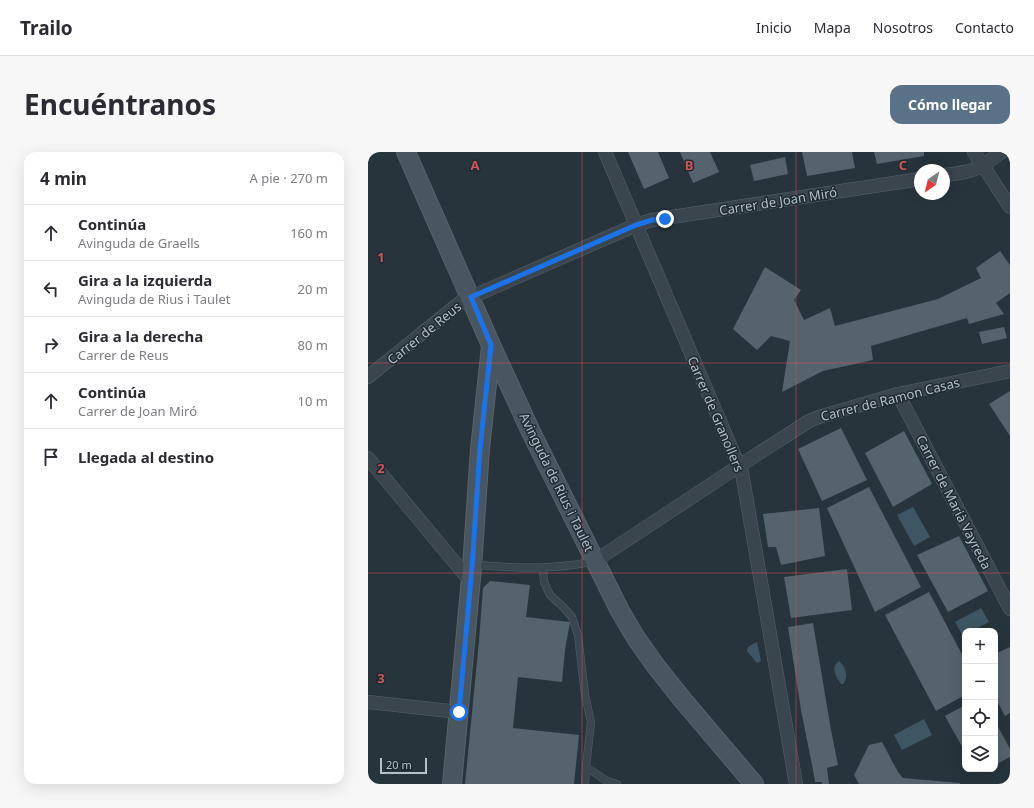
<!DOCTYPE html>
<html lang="es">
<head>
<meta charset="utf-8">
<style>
	:root { --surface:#fff; --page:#f7f7f7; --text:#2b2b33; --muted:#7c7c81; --line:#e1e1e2; --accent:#5a7288 }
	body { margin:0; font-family:"Noto Sans",sans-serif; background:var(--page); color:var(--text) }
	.controls { position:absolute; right:12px; bottom:12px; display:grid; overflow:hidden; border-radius:8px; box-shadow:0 4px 16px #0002 }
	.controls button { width:36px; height:36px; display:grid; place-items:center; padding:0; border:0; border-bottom:1px solid var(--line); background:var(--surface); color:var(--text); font:20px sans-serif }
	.compass { position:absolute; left:546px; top:12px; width:36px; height:36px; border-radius:50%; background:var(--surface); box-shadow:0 4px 16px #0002; rotate:215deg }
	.scale { position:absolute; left:12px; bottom:10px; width:47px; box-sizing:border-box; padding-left:4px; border:2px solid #b6c0c8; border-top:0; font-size:11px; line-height:14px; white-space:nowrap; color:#b6c0c8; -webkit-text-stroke:3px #1f2a32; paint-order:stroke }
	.stop { position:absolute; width:12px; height:12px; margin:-9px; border:3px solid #1a73e8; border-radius:50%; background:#fff }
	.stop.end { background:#1a73e8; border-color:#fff; box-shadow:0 1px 4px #0008 }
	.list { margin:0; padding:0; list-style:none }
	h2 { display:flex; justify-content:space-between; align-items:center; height:52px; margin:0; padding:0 16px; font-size:17px }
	h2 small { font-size:13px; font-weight:400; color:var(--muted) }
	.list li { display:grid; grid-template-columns:26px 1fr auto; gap:12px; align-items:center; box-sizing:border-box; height:56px; padding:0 16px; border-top:1px solid var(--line) }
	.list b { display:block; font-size:15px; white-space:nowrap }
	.list p { margin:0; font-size:13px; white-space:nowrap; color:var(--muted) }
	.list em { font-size:13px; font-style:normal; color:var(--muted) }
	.icon { flex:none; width:22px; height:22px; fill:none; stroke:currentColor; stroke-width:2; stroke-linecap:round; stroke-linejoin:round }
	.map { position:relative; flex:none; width:642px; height:632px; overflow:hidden; border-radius:12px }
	header { display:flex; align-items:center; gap:24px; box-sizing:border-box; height:56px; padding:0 20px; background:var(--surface); border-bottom:1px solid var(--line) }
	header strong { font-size:19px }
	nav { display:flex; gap:22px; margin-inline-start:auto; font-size:14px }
	.intro { display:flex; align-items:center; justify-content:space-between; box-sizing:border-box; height:96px; padding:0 24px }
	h1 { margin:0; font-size:28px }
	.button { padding:10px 18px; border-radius:12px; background:var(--accent); color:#fff; font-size:14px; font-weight:700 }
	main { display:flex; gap:24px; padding:0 24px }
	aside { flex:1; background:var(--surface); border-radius:12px; box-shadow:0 4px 16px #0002 }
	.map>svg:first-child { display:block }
	.water { fill:#3e5563 }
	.building { fill:#54636c }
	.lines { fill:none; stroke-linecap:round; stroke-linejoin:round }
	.lane-casing { stroke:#58636b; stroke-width:8 }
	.street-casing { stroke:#58636b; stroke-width:14 }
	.secondary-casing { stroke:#58636b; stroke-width:20 }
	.lane { stroke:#3a454d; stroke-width:7 }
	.street { stroke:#3a454d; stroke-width:13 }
	.secondary { stroke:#49555f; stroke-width:18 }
	.route { stroke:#1a73e8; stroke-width:5 }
	.grid { fill:none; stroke:#cc5658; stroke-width:1; stroke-opacity:0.55 }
	.labels { text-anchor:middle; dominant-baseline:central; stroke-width:3; stroke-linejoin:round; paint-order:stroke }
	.street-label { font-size:13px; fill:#b6c0c8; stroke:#1f2a32 }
	.grid-label { font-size:13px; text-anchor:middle; font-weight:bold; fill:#cc5658; stroke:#1f2a32; stroke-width:3; stroke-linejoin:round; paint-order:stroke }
</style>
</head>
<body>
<header>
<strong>Trailo</strong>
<nav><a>Inicio</a><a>Mapa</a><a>Nosotros</a><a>Contacto</a></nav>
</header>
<div class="intro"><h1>Encuéntranos</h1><a class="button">Cómo llegar</a></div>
<main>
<aside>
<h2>4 min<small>A pie · 270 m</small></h2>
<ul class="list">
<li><svg class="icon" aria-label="ahead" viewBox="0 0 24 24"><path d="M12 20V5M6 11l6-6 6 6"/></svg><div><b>Continúa</b><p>Avinguda de Graells</p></div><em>160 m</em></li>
<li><svg class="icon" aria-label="left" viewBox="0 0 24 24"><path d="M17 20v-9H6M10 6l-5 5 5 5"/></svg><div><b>Gira a la izquierda</b><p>Avinguda de Rius i Taulet</p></div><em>20 m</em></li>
<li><svg class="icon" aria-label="right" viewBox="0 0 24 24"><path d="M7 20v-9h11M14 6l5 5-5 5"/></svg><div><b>Gira a la derecha</b><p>Carrer de Reus</p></div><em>80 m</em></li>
<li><svg class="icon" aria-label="ahead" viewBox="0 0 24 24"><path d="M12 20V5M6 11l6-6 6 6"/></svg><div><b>Continúa</b><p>Carrer de Joan Miró</p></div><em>10 m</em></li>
<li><svg class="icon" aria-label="arrive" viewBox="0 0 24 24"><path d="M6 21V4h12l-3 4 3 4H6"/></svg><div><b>Llegada al destino</b></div></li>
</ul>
</aside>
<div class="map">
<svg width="642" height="632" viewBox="0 0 642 632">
	<rect width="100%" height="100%" fill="#27343c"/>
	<g class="water">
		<path d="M545,355l17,30 -16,9 -17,-31z"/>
		<path d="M613,456l8,14 -17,9h-7v4l-2,1 -8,-14z"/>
		<path d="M389,490l4,19 -4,2 -10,-12 1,-4 3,-2z"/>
		<path d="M471,509c7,6 10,16 4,23h-2c-5,-7 -11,-17 -2,-23z"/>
		<path d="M556,567l8,16 -30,15 -8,-15z"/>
	</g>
	<g class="building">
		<path d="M260,0h30l11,26 -25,11z"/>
		<path d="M312,0h30l9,20 -26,11z"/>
		<path d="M434,0h50l3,16 -48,8z"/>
		<path d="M506,0h50v4l-47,8z"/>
		<path d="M417,5l3,17 -34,7 -4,-16z"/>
		<path d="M632,99l10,14v28l-14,10 8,11 -35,10 -2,-6 -96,28 2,14 -50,11 -41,21 8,-51 -19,-5 -14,14 -24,-21 32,-62 36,23 -7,10 10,20 26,-12 5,18 103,-27 43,-21 -5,-10z"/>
		<path d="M636,175l3,11 -25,6 -3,-12z"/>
		<path d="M642,239v45l-21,-32z"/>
		<path d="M473,276l26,52 -45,21 -24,-52z"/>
		<path d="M536,279l28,53 -39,23 -28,-54z"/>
		<path d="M501,335l52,100 -46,25 -48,-104z"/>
		<path d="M451,356l6,48 -44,9 -5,-18h-8l-5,-33z"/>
		<path d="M591,384l29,55 -40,21 -31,-57z"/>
		<path d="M479,417l5,41 -61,8 -7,-41z"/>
		<path d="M122,429l40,4 -4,32 44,5 -5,28 -3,32 -44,-5 -5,51 66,7 -5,49h-109l14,-143 4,-53z"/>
		<path d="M561,440l36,68v35l-29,16 -51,-96z"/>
		<path d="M445,471l18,107 7,35 -11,3 2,16h-7v-2h-7l-2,-12 -12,-60 -13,-83z"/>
		<path d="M642,495v66l-5,3 -10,-19v-43z"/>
		<path d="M597,553v47l-20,-36z"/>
		<path d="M627,569l15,28v8l-15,8z"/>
		<path d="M514,590l16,30 5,6 57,5v1h-101l-5,-9 15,-30z"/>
	</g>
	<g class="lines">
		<g class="lane-casing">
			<g id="lane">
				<path d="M105,415l5,-2c39,3 78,5 117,-4"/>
				<path d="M175,416l1,14 6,13 14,13 8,9 6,18 7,60 6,27 -5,45"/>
				<path d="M217,632l1,-17 21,14 10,3"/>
			</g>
		</g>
		<g class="street-casing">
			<g id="street">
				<path d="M237,0l137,321 54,311"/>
				<path d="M606,0l36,55"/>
				<path d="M576,23c10,-1 21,-2 31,-6 10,-4 18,-11 27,-17"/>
				<path d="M0,225l94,-76 174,-76 16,-5 268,-41"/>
				<path d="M530,242l112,215"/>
				<path d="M0,306l103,124"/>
				<path d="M227,409l144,-95 70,-45 10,-4 79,-23 112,-23"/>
				<path d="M0,550l91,10"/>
			</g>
		</g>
		<g class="secondary-casing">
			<g id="secondary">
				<path d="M38,0l85,193 40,87 89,179 16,27 19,27 27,34 72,85"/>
				<path d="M84,632l20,-217 8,-118 11,-103"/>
			</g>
		</g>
		<use href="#lane" class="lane"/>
		<use href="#street" class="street"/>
		<use href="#secondary" class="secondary"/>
	</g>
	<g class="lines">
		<path class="route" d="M91,560l13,-145 8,-118 11,-104 -20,-48 165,-72 16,-5 13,-1"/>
	</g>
	<path class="grid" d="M214,0v632M428,0v632M0,211h642M0,421h642"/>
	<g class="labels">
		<g class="street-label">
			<text transform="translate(410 49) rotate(-9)">Carrer de Joan Miró</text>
			<text transform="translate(56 181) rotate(-39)">Carrer de Reus</text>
			<text transform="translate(522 247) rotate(-14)">Carrer de Ramon Casas</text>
			<text transform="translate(348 262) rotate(67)">Carrer de Granollers</text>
			<text transform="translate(189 330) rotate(64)">Avinguda de Rius i Taulet</text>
			<text transform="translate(586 350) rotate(63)">Carrer de Marià Vayreda</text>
		</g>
	</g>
	<g class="grid-label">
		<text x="107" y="18">A</text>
		<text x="321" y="18">B</text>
		<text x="535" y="18">C</text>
		<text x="13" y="110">1</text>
		<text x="13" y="321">2</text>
		<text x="13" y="531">3</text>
	</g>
</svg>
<div class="controls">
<button>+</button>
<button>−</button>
<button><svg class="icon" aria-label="locate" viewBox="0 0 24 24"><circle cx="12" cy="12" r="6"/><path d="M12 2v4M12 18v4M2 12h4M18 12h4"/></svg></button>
<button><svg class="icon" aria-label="layers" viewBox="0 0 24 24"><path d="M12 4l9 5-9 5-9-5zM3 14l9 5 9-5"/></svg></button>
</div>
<svg class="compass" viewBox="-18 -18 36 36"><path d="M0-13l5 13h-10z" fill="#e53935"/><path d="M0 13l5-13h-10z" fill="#7c7c81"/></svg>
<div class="scale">20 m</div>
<div class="stop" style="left:91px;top:560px"></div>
<div class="stop end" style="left:297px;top:67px"></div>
</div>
</main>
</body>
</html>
